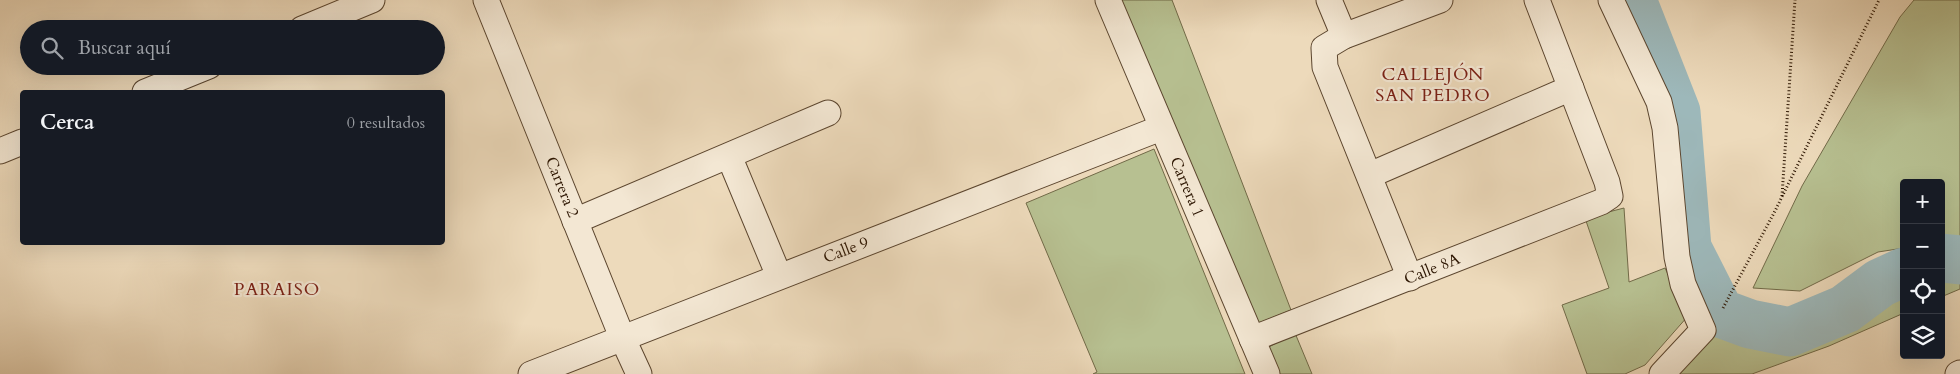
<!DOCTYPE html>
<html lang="es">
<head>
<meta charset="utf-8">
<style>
	:root { --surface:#171b24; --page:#20242c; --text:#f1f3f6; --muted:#9ea1a6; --line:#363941 }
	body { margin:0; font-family:Cardo,serif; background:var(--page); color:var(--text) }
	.controls { position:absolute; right:15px; bottom:15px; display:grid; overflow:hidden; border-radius:5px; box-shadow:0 5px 20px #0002 }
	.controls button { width:45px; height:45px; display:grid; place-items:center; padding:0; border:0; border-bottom:1px solid var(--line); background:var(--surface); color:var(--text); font:25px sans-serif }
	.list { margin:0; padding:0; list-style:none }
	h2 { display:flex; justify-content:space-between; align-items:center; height:65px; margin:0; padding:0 20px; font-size:21px }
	h2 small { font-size:16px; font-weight:400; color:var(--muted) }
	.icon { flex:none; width:28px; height:28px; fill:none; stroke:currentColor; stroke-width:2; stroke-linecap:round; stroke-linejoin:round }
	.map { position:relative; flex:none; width:1960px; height:374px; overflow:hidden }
	.search { position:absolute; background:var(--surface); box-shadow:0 5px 20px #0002; left:20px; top:20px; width:425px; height:55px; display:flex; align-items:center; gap:12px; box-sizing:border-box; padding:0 18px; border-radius:28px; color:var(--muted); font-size:19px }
	.panel { position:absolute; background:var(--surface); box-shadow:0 5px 20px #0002; left:20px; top:90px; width:425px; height:155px; border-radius:5px }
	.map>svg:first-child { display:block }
	.green { fill:#b7c091; stroke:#716a48 }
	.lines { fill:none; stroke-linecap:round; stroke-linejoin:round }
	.river { stroke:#9db8ba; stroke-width:49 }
	.minor-casing { stroke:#5c462f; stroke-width:27 }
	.path { stroke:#2b1400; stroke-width:3; stroke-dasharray:1 2.5; stroke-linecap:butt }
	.minor { stroke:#f3e7d3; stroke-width:25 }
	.labels { text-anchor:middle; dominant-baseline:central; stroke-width:4.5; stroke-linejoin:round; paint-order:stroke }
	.street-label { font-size:16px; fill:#2b1400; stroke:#f3e7d3 }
	.neighbourhood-label { font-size:18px; letter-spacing:1px; fill:#7a1f14; stroke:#f3e7d3 }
</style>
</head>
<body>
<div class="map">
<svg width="1960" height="374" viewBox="0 0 1960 374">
	<rect width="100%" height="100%" fill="#eddabb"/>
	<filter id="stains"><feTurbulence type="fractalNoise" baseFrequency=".004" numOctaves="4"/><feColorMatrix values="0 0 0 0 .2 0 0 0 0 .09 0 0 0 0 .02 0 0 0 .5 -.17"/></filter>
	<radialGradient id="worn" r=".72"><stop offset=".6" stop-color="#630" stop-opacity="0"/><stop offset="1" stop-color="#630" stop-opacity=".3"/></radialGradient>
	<g class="green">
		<path d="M1118,0h54l119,310 -37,15z"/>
		<path d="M1914,0h46v239l-19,3v-59h-37v65l-26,4 -78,39 -47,-3 49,-102 98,-169z"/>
		<path d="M1154,149l91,225h-152l4,-2 -71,-169z"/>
		<path d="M1624,208l5,74 36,-14 23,48 -43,49 -20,9h-38l-25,-69 47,-17 -24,-70z"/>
		<path d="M1949,267l11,1v21l-19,8v-28z"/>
		<path d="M1904,282v31l-75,33 -77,28h-90l41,-44c15,5 32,12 48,14 58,8 107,-33 153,-62z"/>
		<path d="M1295,333l17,41h-34l-11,-26z"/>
	</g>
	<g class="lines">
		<g class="river">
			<path d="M1632,0l44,112 11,136 33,65 30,11 40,8 55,-23 35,-26 24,-11"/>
			<path d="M1941,258l19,2"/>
		</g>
		<g class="minor-casing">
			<g id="minor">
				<path d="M486,0l136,337 17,37"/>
				<path d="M1108,0l159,374"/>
				<path d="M1329,0l15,36"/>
				<path d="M1611,0l48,102 6,26 12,129 6,27 20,46 -41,44"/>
				<path d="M302,29l70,-29"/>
				<path d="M145,92l64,-26"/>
				<path d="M0,151l22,-9"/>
				<path d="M729,156l50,120"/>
				<path d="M1370,175l201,-87"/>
				<path d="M575,221l253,-108"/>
				<path d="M1410,278l-85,-211 -1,-19 20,-12 96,-36"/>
				<path d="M1252,339l349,-137 9,-6 -3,-14 -70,-182"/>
				<path d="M531,374l630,-246"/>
				<path d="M1958,374l2,-1"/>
			</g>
		</g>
		<g class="path">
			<path d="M1782,196l13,-196"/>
			<path d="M1723,308l51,-95 105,-213"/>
		</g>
		<use href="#minor" class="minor"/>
	</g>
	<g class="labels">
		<g class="street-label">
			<text transform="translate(562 187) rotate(68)">Carrera 2</text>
			<text transform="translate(1187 187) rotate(67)">Carrera 1</text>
			<text transform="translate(846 250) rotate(-21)">Calle 9</text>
			<text transform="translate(1432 269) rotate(-22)">Calle 8A</text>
		</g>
		<g class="neighbourhood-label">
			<text x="1433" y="74">CALLEJÓN<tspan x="1433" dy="21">SAN PEDRO</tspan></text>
			<text x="277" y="289">PARAISO</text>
		</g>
	</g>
	<rect width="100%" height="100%" filter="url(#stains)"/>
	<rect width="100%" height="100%" fill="url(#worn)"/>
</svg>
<div class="controls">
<button>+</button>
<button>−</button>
<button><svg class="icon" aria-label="locate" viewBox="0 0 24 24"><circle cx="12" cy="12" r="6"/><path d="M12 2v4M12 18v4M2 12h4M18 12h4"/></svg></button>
<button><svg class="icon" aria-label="layers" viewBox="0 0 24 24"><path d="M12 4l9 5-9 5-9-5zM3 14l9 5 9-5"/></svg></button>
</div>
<div class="search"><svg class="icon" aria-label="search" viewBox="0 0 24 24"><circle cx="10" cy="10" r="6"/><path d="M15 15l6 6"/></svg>Buscar aquí</div>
<section class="panel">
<h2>Cerca<small>0 resultados</small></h2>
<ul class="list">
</ul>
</section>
</div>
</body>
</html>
